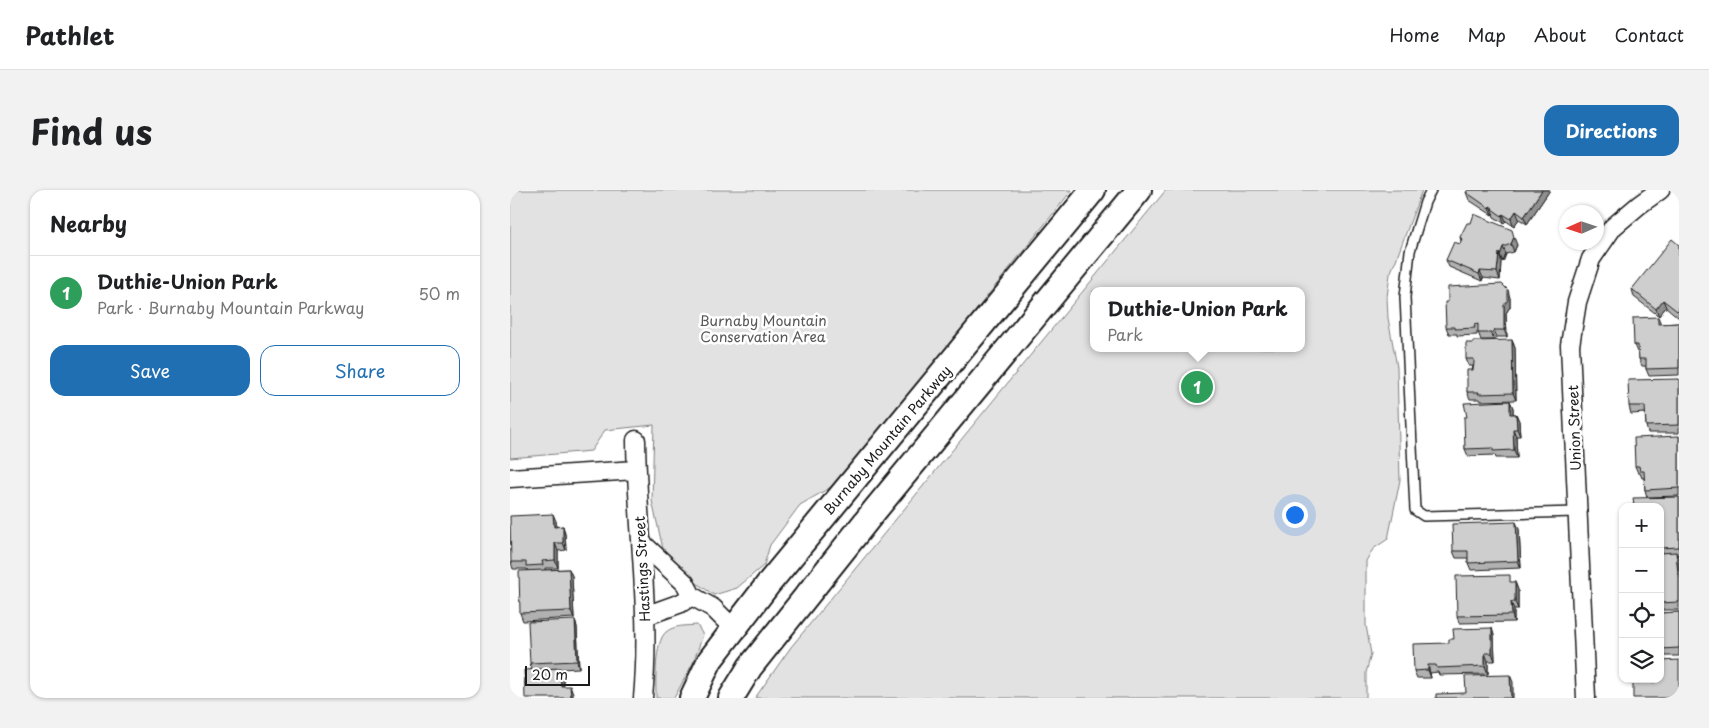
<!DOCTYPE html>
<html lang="en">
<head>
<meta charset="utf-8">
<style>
	:root { --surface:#fff; --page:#f2f2f2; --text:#202124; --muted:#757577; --line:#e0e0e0; --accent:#1f6fb2 }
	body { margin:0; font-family:"Playpen Sans",sans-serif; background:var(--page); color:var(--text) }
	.controls { position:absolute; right:15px; bottom:15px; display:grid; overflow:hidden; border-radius:10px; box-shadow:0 1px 4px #0004 }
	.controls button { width:45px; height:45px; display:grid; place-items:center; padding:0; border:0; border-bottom:1px solid var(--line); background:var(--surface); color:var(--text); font:25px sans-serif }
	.compass { position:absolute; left:1049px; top:15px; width:45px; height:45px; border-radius:50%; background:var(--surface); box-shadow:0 1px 4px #0004; rotate:267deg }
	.scale { position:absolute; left:15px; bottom:12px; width:65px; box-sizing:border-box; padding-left:5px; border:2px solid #1c1c1c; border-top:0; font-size:14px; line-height:18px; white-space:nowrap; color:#1c1c1c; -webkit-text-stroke:4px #fff; paint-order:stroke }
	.you { position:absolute; left:784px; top:324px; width:18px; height:18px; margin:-12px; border:4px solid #fff; border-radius:50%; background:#1a73e8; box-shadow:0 0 0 8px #1a73e833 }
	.badge { display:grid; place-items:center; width:32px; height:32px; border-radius:50%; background:var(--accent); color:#fff; font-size:16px; font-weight:700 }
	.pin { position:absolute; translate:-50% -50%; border:2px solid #fff; box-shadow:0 1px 5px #0006 }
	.popup { position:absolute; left:580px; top:97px; width:215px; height:65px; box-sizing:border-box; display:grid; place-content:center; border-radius:10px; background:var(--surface); filter:drop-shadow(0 1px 4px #0005); font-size:16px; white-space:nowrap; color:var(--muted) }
	.popup b { font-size:19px; color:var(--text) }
	.popup::after { content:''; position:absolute; left:50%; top:100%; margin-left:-10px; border:10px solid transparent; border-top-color:var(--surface) }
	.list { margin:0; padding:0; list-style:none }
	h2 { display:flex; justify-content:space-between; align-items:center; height:65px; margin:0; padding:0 20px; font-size:21px }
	h2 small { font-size:16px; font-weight:400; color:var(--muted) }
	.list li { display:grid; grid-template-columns:32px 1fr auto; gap:15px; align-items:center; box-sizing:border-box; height:75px; padding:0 20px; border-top:1px solid var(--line) }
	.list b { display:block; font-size:19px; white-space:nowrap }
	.list p { margin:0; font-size:16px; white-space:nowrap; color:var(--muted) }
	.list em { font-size:16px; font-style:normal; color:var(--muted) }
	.actions { display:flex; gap:10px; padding:15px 20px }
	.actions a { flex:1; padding:11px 0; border:1px solid var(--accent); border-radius:15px; text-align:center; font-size:18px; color:var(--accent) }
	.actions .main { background:var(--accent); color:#fff }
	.icon { flex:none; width:28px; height:28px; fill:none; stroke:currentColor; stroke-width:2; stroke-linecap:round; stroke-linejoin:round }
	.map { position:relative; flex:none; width:1169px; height:508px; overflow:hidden; border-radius:15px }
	header { display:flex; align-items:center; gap:30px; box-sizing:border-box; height:70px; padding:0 25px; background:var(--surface); border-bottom:1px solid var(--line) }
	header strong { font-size:24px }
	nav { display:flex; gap:28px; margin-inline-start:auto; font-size:18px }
	.intro { display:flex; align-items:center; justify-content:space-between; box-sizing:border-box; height:120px; padding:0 30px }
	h1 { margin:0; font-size:35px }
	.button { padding:12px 22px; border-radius:15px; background:var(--accent); color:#fff; font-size:18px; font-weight:700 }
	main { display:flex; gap:30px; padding:0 30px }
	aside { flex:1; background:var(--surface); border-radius:15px; box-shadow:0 1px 4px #0004 }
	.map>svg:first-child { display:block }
	.green { fill:#e2e2e2; stroke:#7f7f7f; fill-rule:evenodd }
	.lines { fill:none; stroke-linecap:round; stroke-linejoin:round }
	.service-casing { stroke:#1c1c1c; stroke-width:12 }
	.minor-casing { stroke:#1c1c1c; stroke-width:21 }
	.secondary-casing { stroke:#1c1c1c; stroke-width:28 }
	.service { stroke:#fff; stroke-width:9 }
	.minor { stroke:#fff; stroke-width:18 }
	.secondary { stroke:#fff; stroke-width:24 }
	.wall { fill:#b1b1b1; stroke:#1c1c1c }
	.shaded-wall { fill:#909090; stroke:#1c1c1c }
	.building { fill:#cecece; stroke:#1c1c1c }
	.labels { text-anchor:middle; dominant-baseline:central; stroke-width:5; stroke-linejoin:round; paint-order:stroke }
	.park-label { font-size:14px; fill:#575757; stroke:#fff }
	.street-label { font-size:14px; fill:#1c1c1c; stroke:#fff }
</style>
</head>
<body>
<header>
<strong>Pathlet</strong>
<nav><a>Home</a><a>Map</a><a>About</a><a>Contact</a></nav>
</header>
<div class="intro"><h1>Find us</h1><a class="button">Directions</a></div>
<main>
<aside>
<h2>Nearby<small></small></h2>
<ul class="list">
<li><span class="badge" style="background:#2e9e5b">1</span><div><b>Duthie-Union Park</b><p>Park · Burnaby Mountain Parkway</p></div><em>50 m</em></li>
</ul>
<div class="actions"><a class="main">Save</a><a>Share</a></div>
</aside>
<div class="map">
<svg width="1169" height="508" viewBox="0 0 1169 508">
	<rect width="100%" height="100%" fill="#fff"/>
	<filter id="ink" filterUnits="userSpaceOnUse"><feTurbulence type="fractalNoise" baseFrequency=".02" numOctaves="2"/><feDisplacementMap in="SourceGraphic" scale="10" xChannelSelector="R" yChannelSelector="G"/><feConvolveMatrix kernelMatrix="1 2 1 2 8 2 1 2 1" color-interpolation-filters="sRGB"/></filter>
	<g filter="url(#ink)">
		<g class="green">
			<path d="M0,0h562l-234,293 -38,22 -30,40 -6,20 -27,23 -23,7 -48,-33 -14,-61 2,-76 -49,5 -14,21 -81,7z"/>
			<path d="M656,0h256l-26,70 -6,14 -3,23 1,21 9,49 3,113 -12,59 -15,10 -7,12v64l5,29 -5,19v25h-611l36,-51zM583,101h208v57h-208z"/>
			<path d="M187,435l6,10 -10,28 -19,35h-18c0,-15 -2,-56 10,-66 8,-7 21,-6 31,-7z"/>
		</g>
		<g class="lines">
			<g class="service-casing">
				<path id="service" d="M921,0l-6,12 -15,49 -5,46 10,213 9,6 153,-4"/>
			</g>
			<g class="minor-casing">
				<g id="minor">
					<path d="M126,250c1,86 15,172 7,258"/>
					<path d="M0,288l126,-8"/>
					<path d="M132,353l43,40 7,13 21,12 21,21"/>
					<path d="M135,426l36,-13 11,-7"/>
					<path d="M1076,508l-16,-353 7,-43 14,-43 22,-32 26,-22 21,-15"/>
				</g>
			</g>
			<g class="secondary-casing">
				<g id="secondary">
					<path d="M182,508l18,-38 59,-77 324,-393"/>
					<path d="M221,508l19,-31 125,-157 264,-320"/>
				</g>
			</g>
			<use href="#service" class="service"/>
			<use href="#minor" class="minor"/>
			<use href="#secondary" class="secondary"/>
		</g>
		<g class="wall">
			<path d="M958,0h82l-23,34 -8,-5 -5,7 -8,-5 -2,2 -10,-6 -1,-4 -1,2 -23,-15 -3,-8z"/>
			<path d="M950,47l57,8 -3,7 -8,2 -3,8 -2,-2 -1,20 -17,-2 -1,3 -33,-14 -3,-7 14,-16 1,-3z"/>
			<path d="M1169,55v73l-13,-11 -7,9 -25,-19 -2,-8z"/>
			<path d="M1000,108v9l-4,6 1,24h-10l-3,3h-13l-3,-8h-1v3l-20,1v-2h-8l-3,-7z"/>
			<path d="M1148,127l3,7 18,-1v52l-30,1 -3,-7v-3h-4l-3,-7v-7h-2l-3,-7z"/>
			<path d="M1002,150l3,8 1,52 -35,1 -1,-2h-10l-3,-7 6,-26h-4l-3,-7z"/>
			<path d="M1169,189v54h-31l-2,-7 -1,-13 -14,1 -2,-8z"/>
			<path d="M1000,211l3,7v6h3l3,7 1,15h-4l1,22h-21l-1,-3 -27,1 -3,-7 2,-32z"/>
			<path d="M1169,246v60l-32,1 -2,-7 -1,-12h-2l-2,-5h-2l-3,-7z"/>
			<path d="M1169,307v57l-2,1 2,4v51h-19v-103z"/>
			<path d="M46,331v6l7,-1 2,8 1,16 -8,1v17h-13v2l24,-1 3,7 2,42 -51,3 -3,-8 8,-42 -1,-2h-14l-2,-7z"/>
			<path d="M1009,339l2,39 -50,2 -3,-7v-5h-12l-3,-7z"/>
			<path d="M1003,392h2l3,8v19h-4v13l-55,1 -2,-7z"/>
			<path d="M1169,422v44h-19v-43z"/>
			<path d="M65,430l2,7 2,41 -18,1 2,7v10l10,8 -41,-24 -2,-7z"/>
			<path d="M984,445l1,26h-7v13l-49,1 -1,-3 -8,1 1,5h-14l-3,-7 35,-28z"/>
		</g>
		<g class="shaded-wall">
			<path d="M1032,0h8l-23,34 -3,-7z"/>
			<path d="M980,16l3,7 -1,2 -3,-7z"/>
			<path d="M1006,21l3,8 -5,7 -3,-7z"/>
			<path d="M993,24l3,7 -2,2 -2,-7z"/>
			<path d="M1004,47l3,8 -3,7 -3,-8z"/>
			<path d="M993,57l3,7 -3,8 -3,-7z"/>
			<path d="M989,63l2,7 -1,20 -3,-8z"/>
			<path d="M970,81l3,7 -1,3 -3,-7z"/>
			<path d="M998,100l2,8v9l-4,6 1,24 -3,-7v-25z"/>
			<path d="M1153,110l3,7 -7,9 -3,-7z"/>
			<path d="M984,140l3,7 -3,3 -3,-7z"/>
			<path d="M1002,150l3,8 1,52 -3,-7z"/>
			<path d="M1000,211l3,7v13l-3,-7z"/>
			<path d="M1006,224l3,7 1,15 -3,-7z"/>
			<path d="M1003,239l3,7 1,22 -3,-8z"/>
			<path d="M43,324l3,7 1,13 -3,-7z"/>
			<path d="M1006,332l3,7 2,39 -3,-7z"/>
			<path d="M53,336l2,8 1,16 -3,-7z"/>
			<path d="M45,353l3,8v17l-3,-8z"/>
			<path d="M1166,362l3,7v19l-1,-4z"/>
			<path d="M59,379l3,7 2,42 -3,-7z"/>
			<path d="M1005,392l3,8v19l-3,-7z"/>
			<path d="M1001,412l3,7v13l-2,-7z"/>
			<path d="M65,430l2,7 2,41 -2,-7z"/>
			<path d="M982,438l2,7 1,26 -3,-8z"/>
			<path d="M975,463l3,8v13l-3,-8z"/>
			<path d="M918,475l2,8 1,5 -3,-8z"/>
			<path d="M50,478l3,8 1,18 -3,-8z"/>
			<path d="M1000,485l3,7v16h-2z"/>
			<path d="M60,496l3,8v4h-2z"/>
		</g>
		<g class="building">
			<path d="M958,0h74l-18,27 -8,-6 -5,8 -8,-5 -1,2 -10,-7 1,-1 -3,-2 -1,2 -23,-16z"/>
			<path d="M964,24l38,16 2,7 -3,7 -8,3 -3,8 -1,-2 -2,19 -17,-1 -1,3 -33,-14 8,-18 6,2 2,-5 -2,-2 7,-14h4z"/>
			<path d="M1162,49l7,6v64l-2,2 -14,-11 -7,9 -24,-20z"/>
			<path d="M992,94l6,6v10l-4,5v25h-10l-3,3h-13v-9l-4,1 1,3 -20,1v-2h-9l-1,-25h3v-15z"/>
			<path d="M1148,127v7l21,-1v45l-33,1v-10h-7l-1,-14h-4l-1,-27z"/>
			<path d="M1002,150l1,53 -35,1 1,-2h-12v-22h6l1,-7v-4h-8v-16h7v-2z"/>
			<path d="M1169,189v46l-33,1 -1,-20h-16l-1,-26z"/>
			<path d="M1000,211v13h6l1,15h-4l1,21 -21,1v-3l-28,1 -1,-32h3l-3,-14z"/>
			<path d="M1169,246v52l-34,2 -1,-19h-4l-1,-5h-4l-1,-28z"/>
			<path d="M1169,307v50l-19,1v-41h-26l-1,-9z"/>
			<path d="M43,324l1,13 9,-1v17h-8v17l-13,1 1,4 -17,1v-4h-15l-1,-46z"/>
			<path d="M1006,332l2,39 -50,2v-12h-15l-1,-27z"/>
			<path d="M1166,362l2,22h1v28l-19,1v-50z"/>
			<path d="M59,379l2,42 -51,2 -1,-42z"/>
			<path d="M1000,385v7h5v20h-4l1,13 -55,1 -1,-40z"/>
			<path d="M1169,422v36l-19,1v-36z"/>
			<path d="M65,430l2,41 -47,2 -2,-41z"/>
			<path d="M982,438v25h-7v13l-48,2 -1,-3h-8v5l-14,1 -1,-27 36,-1v-4h5l-1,-10z"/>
			<path d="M1169,470v38h-46v-15l22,-1v-3h5v-18z"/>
			<path d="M50,478l1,18h9l1,12h-46l-1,-28z"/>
			<path d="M1000,485l1,23h-75v-4l30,-1 -1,-17z"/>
		</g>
	</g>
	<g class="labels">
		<g class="park-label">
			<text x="253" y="130">Burnaby Mountain<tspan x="253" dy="16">Conservation Area</tspan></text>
		</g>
		<g class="street-label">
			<text transform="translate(1064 238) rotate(-92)">Union Street</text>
			<text transform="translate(377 250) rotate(-50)">Burnaby Mountain Parkway</text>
			<text transform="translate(132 379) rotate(-93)">Hastings Street</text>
		</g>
	</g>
</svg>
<div class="controls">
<button>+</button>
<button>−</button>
<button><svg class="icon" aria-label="locate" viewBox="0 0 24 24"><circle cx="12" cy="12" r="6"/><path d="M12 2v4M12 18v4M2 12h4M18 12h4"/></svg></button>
<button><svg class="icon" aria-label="layers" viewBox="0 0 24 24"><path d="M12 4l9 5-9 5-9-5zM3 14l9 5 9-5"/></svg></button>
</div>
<svg class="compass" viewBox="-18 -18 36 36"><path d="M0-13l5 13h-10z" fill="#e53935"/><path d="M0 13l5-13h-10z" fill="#757577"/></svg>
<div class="scale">20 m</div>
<div class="you"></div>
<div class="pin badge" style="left:687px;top:197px;background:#2e9e5b">1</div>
<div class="popup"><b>Duthie-Union Park</b>Park</div>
</div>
</main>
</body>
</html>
